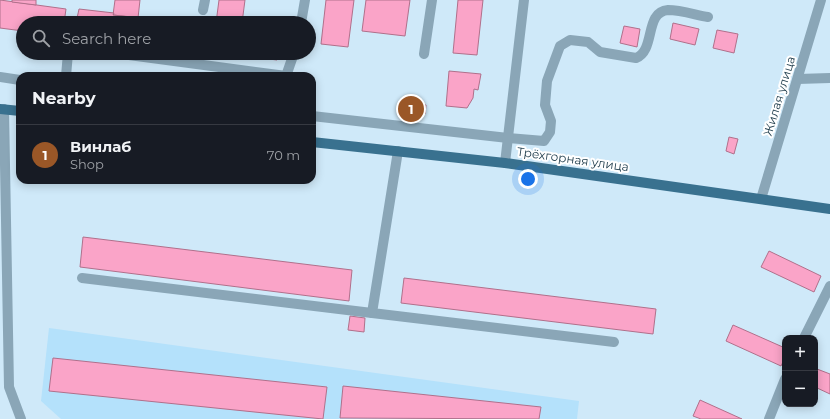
<!DOCTYPE html>
<html lang="en">
<head>
<meta charset="utf-8">
<style>
	:root { --surface:#171b24; --page:#20242c; --text:#f1f3f6; --muted:#9ea1a6; --line:#363941; --accent:#9a5727 }
	body { margin:0; font-family:Montserrat,sans-serif; background:var(--page); color:var(--text) }
	.controls { position:absolute; right:12px; bottom:12px; display:grid; overflow:hidden; border-radius:8px; box-shadow:0 2px 10px #0003 }
	.controls button { width:36px; height:36px; display:grid; place-items:center; padding:0; border:0; border-bottom:1px solid var(--line); background:var(--surface); color:var(--text); font:20px sans-serif }
	.you { position:absolute; left:528px; top:179px; width:14px; height:14px; margin:-10px; border:3px solid #fff; border-radius:50%; background:#1a73e8; box-shadow:0 0 0 6px #1a73e833 }
	.badge { display:grid; place-items:center; width:26px; height:26px; border-radius:50%; background:var(--accent); color:#fff; font-size:13px; font-weight:700 }
	.pin { position:absolute; translate:-50% -50%; border:2px solid #fff; box-shadow:0 1px 4px #0006 }
	.list { margin:0; padding:0; list-style:none }
	h2 { display:flex; justify-content:space-between; align-items:center; height:52px; margin:0; padding:0 16px; font-size:17px }
	h2 small { font-size:13px; font-weight:400; color:var(--muted) }
	.list li { display:grid; grid-template-columns:26px 1fr auto; gap:12px; align-items:center; box-sizing:border-box; height:60px; padding:0 16px; border-top:1px solid var(--line) }
	.list b { display:block; font-size:15px; white-space:nowrap }
	.list p { margin:0; font-size:13px; white-space:nowrap; color:var(--muted) }
	.list em { font-size:13px; font-style:normal; color:var(--muted) }
	.icon { flex:none; width:22px; height:22px; fill:none; stroke:currentColor; stroke-width:2; stroke-linecap:round; stroke-linejoin:round }
	.map { position:relative; flex:none; width:830px; height:419px; overflow:hidden }
	.search { position:absolute; background:var(--surface); box-shadow:0 2px 10px #0003; left:16px; top:16px; width:300px; height:44px; display:flex; align-items:center; gap:10px; box-sizing:border-box; padding:0 14px; border-radius:22px; color:var(--muted); font-size:15px }
	.panel { position:absolute; background:var(--surface); box-shadow:0 2px 10px #0003; left:16px; top:72px; width:300px; height:112px; border-radius:12px }
	.map>svg:first-child { display:block }
	.built { fill:#b4e1fb }
	.building { fill:#faa4c8; stroke:#b0708b }
	.lines { fill:none; stroke-linecap:round; stroke-linejoin:round }
	.minor { stroke:#8aa6b7; stroke-width:10 }
	.major { stroke:#39718f; stroke-width:10 }
	.labels { text-anchor:middle; dominant-baseline:central; stroke-width:4; stroke-linejoin:round; paint-order:stroke }
	.street-label { font-size:12px; fill:#244150; stroke:#fff }
</style>
</head>
<body>
<div class="map">
<svg width="830" height="419" viewBox="0 0 830 419">
	<rect width="100%" height="100%" fill="#cfe9f9"/>
	<path class="built" d="M49,328l530,73 -2,18h-516l-20,-18z"/>
	<g class="building">
		<path d="M0,0l66,9 -2,14h-41v8l-23,-3z"/>
		<path d="M12,0h24v5l-24,-3z"/>
		<path d="M115,0h25l-2,18 -25,-3z"/>
		<path d="M219,0h26l-3,23h-26z"/>
		<path d="M326,0h28l-6,47 -27,-3z"/>
		<path d="M366,0h44l-5,36 -43,-5z"/>
		<path d="M458,0h25l-6,55 -24,-2z"/>
		<path d="M79,9l35,4 -1,2 75,8h-112z"/>
		<path d="M673,23l26,6 -4,16 -25,-6z"/>
		<path d="M624,26l16,3 -3,18 -17,-4z"/>
		<path d="M717,30l21,4 -4,19 -21,-5z"/>
		<path d="M221,53h57l-1,7z"/>
		<path d="M449,71l32,3 -3,16 -4,-1 -1,9 -6,10 -21,-2z"/>
		<path d="M405,103l21,2 -1,9 -21,-1z"/>
		<path d="M729,137l9,2 -4,15 -8,-3z"/>
		<path d="M83,237l269,33 -3,31 -269,-34z"/>
		<path d="M769,251l52,25 -7,16 -53,-25z"/>
		<path d="M404,278l252,31 -3,25 -252,-31z"/>
		<path d="M350,316l15,2 -1,14 -16,-2z"/>
		<path d="M733,325l52,23v10l-4,8 -55,-25z"/>
		<path d="M53,358l274,29 -4,32 -274,-28z"/>
		<path d="M817,369l13,5v20l-15,-7v-13z"/>
		<path d="M343,386l198,21 -2,12 -199,-1z"/>
		<path d="M700,400l42,19h-41l-8,-3z"/>
	</g>
	<g class="lines">
		<g class="minor">
			<path d="M203,10l2,-10"/>
			<path d="M301,23l4,-23"/>
			<path d="M114,53l172,23"/>
			<path d="M424,54l8,-54"/>
			<path d="M66,76l2,-23"/>
			<path d="M286,76l8,-23"/>
			<path d="M0,77l20,3"/>
			<path d="M798,79l32,-1"/>
			<path d="M4,109l5,278 12,32"/>
			<path d="M312,116l196,22 36,3 6,-9 1,-11 -6,-16 2,-24 13,-35 10,-6 18,2 12,10 36,6c20,-8 8,-46 32,-48 13,0 28,5 40,7"/>
			<path d="M398,151l-26,162 242,29"/>
			<path d="M505,163l19,-163"/>
			<path d="M761,199l60,-199"/>
			<path d="M82,278l290,35"/>
			<path d="M804,338l26,-52"/>
			<path d="M769,419l16,-40"/>
		</g>
		<g class="major">
			<path d="M0,109l20,2"/>
			<path d="M312,142l193,21 325,46"/>
		</g>
	</g>
	<g class="labels">
		<g class="street-label">
			<text transform="translate(779 96) rotate(-73)">Жилая улица</text>
			<text transform="translate(573 159) rotate(8)">Трёхгорная улица</text>
		</g>
	</g>
</svg>
<div class="controls">
<button>+</button>
<button>−</button>
</div>
<div class="you"></div>
<div class="pin badge" style="left:411px;top:109px">1</div>
<div class="search"><svg class="icon" aria-label="search" viewBox="0 0 24 24"><circle cx="10" cy="10" r="6"/><path d="M15 15l6 6"/></svg>Search here</div>
<section class="panel">
<h2>Nearby<small></small></h2>
<ul class="list">
<li><span class="badge">1</span><div><b>Винлаб</b><p>Shop</p></div><em>70 m</em></li>
</ul>
</section>
</div>
</body>
</html>
